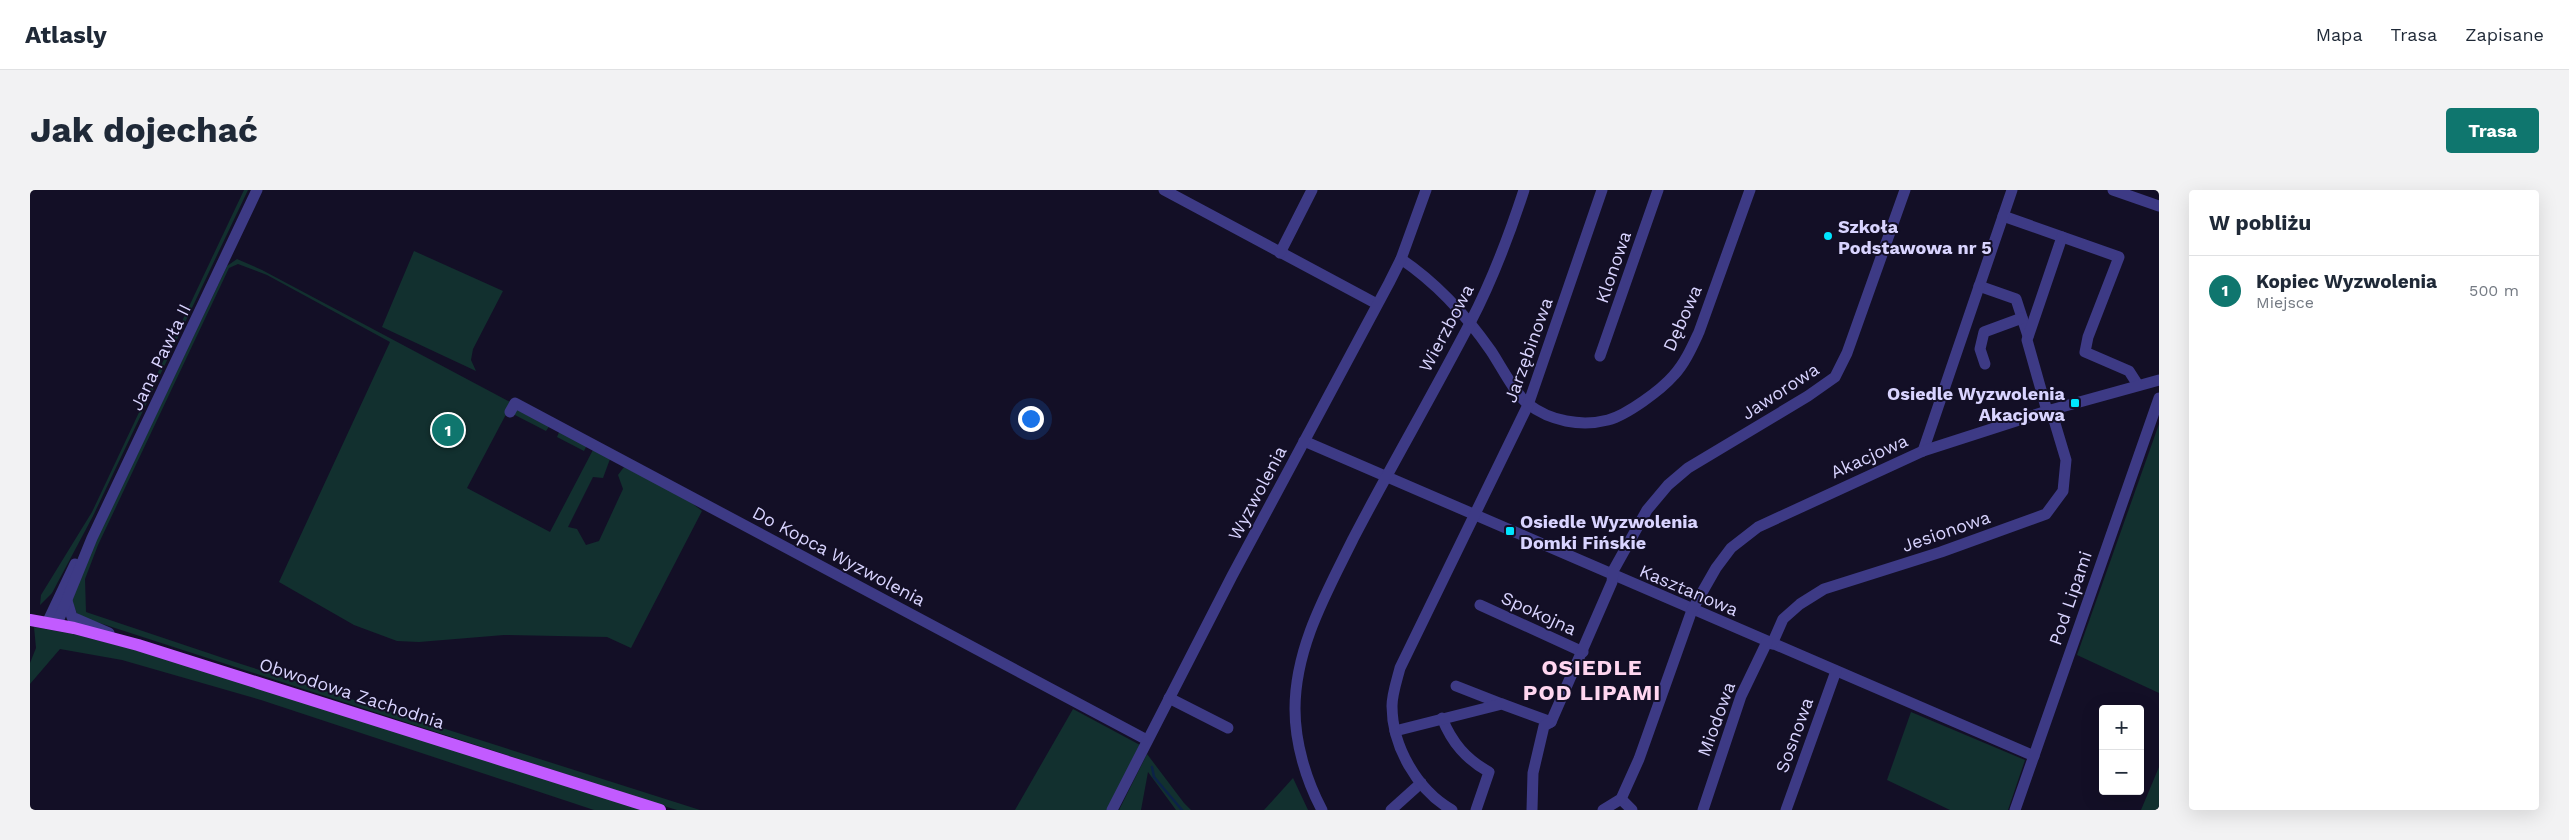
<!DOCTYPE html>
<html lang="pl">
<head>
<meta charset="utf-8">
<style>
	:root { --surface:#fff; --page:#f2f2f3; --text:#1f2937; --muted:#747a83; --line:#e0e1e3; --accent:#0f766e }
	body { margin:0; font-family:"Work Sans",sans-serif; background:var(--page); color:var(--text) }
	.controls { position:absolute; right:15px; bottom:15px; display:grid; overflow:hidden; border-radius:5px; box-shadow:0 5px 20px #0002 }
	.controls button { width:45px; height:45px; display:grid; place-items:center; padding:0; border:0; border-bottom:1px solid var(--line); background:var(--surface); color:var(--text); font:25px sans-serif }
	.you { position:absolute; left:1000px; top:228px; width:18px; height:18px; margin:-12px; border:4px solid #fff; border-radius:50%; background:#1a73e8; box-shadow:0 0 0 8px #1a73e833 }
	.badge { display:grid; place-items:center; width:32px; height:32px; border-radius:50%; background:var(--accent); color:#fff; font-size:16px; font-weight:700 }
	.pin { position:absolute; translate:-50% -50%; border:2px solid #fff; box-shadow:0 1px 5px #0006 }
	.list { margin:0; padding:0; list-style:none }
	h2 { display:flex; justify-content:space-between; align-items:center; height:65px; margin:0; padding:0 20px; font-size:21px }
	h2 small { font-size:16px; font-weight:400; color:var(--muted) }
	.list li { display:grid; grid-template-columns:32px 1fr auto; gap:15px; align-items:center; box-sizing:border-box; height:70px; padding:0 20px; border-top:1px solid var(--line) }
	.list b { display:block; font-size:19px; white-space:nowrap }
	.list p { margin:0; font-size:16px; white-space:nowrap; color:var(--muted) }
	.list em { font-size:16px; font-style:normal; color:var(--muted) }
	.map { position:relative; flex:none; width:2129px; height:620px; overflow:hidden; border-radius:5px }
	header { display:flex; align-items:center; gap:30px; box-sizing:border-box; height:70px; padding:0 25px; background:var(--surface); border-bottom:1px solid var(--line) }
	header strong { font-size:24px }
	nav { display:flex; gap:28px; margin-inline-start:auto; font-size:18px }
	.intro { display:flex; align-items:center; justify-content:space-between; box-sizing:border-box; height:120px; padding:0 30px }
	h1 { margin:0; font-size:35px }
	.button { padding:12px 22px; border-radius:5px; background:var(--accent); color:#fff; font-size:18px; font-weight:700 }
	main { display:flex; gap:30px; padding:0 30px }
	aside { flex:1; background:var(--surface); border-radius:5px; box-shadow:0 5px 20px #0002 }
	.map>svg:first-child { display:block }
	.green { fill:#12302f }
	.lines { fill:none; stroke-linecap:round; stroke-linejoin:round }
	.stream { stroke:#0c2248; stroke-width:2.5 }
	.minor { stroke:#3d3a85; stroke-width:11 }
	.major { stroke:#c25bff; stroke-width:12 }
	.poi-dot { fill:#00e5ff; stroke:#130f26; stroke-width:2 }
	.labels { text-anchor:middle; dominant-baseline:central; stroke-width:4; stroke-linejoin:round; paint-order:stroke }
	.poi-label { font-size:18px; font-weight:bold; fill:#d9d4ff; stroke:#130f26; text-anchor:start }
	.street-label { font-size:18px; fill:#d9d4ff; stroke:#130f26 }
	.district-label { font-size:22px; font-weight:bold; letter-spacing:1px; fill:#ffd6f0; stroke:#130f26 }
</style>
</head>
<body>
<header>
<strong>Atlasly</strong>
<nav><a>Mapa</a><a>Trasa</a><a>Zapisane</a></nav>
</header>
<div class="intro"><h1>Jak dojechać</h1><a class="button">Trasa</a></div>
<main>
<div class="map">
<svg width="2129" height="620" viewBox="0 0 2129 620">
	<rect width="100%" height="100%" fill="#130f26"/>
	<g class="green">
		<path d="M214,0h4l-155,326 -41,77 -12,12 1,-10 51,-83z"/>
		<path d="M384,61l89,40 -30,58 -2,11 5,11 -94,-44z"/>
		<path d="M207,69l25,11 250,133 -45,85 83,44 44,-84 16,11 -7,19 -10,-1 -25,50 9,2 9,16 13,-4 24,-52 -5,-14 6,-8 60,30 18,14 -71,137 -24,-11 -103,-2 -85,7 -22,-1 -43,-16 -75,-43 111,-240 -123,-67 -29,-11 -9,4 -131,277 -13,34 1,33 155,52 459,146h-23l-10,-3 -589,-191 -6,-15 18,-48 137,-287z"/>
		<path d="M486,217l34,18 -4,6 -33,-17z"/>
		<path d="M2129,234v269l-82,-38z"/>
		<path d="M530,240l27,15 -3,6 -27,-14z"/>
		<path d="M4,437l39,7 83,21 487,155h-49l-333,-110 -139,-40 -62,-11 -30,35v-21l6,-15z"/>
		<path d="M1043,519l67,36 -33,65h-92z"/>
		<path d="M1881,522l114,48 -17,50h-58l-63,-30z"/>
		<path d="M1117,564l37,49 7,7h-15l-28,-38 -7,38h-22z"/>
		<path d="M2129,577v43h-18z"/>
		<path d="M1263,588l15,32h-44z"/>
	</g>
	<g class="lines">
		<path class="stream" d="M1122,577l2,10 28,33"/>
		<g class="minor">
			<path d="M1134,0l213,114"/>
			<path d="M2083,0l46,16"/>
			<path d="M1973,26l116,41 -31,80 -3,15 44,19 9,14"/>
			<path d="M1250,63l32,-63"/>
			<path d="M1371,69c37,25 65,56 90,92 10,15 24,43 37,53 22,17 53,23 80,16 19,-5 53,-30 66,-45 11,-12 18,-28 25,-43l51,-142"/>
			<path d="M1949,96l37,13 12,37"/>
			<path d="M1570,166l58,-166"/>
			<path d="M1955,174l-5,-15 4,-17 38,-14"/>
			<path d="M2017,221l-20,-71 35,-103"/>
			<path d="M480,222l5,-9 632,337"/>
			<path d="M1274,251l730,315"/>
			<path d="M1893,261l89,-261"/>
			<path d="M37,411l5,16 37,16"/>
			<path d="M1450,415l103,47"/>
			<path d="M17,433l28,-59"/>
			<path d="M27,434l35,-86 165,-348"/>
			<path d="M1742,454l11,-25 17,-15 24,-15 117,-37 105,-38 17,-23 3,-31 -15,-50"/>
			<path d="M1426,496l46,18"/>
			<path d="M1139,508l59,30"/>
			<path d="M1412,528c10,25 24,41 47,54l-13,38"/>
			<path d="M1365,541l107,-27 49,18"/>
			<path d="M1591,609l11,11"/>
			<path d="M1082,620l120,-234 157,-293 12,-24 25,-69"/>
			<path d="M1292,620c-16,-30 -27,-67 -27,-101 0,-62 32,-117 58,-170 38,-73 79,-143 117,-216 22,-42 39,-87 54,-133"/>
			<path d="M1361,620l30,-27"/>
			<path d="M1422,620c-35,-20 -60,-64 -60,-104 0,-12 5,-26 8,-38l128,-263 74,-215"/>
			<path d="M1502,620l1,-37 11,-47 7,-4 61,-140 1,-11 34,-61 21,-25 20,-17 120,-72 27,-19 12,-24 58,-163"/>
			<path d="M1573,620l18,-11 18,-40 53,-149 24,-42 15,-20 27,-21 165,-76 124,-40 112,-31"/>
			<path d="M1673,620l38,-114 26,-54"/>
			<path d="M1756,620l50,-139"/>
			<path d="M1985,620l144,-412"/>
		</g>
		<path class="major" d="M0,430l44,8 64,17 522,165"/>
	</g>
	<g class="poi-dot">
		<circle cx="1798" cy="46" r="5"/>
		<rect x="2040" y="208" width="10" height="10" rx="2.5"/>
		<rect x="1475" y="336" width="10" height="10" rx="2.5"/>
	</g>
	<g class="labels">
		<g class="poi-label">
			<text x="1808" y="36">Szkoła<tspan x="1808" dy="21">Podstawowa nr 5</tspan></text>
			<text x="2035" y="203" text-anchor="end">Osiedle Wyzwolenia<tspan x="2035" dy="21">Akacjowa</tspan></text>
			<text x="1490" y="331">Osiedle Wyzwolenia<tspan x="1490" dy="21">Domki Fińskie</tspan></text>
		</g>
		<g class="street-label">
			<text transform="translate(1583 77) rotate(-71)">Klonowa</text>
			<text transform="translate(1652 128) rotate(-66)">Dębowa</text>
			<text transform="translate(1416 138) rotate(-62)">Wierzbowa</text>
			<text transform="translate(1498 160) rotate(-70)">Jarzębinowa</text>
			<text transform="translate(130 167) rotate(-64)">Jana Pawła II</text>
			<text transform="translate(1750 201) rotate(-33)">Jaworowa</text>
			<text transform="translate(1839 266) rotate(-24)">Akacjowa</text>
			<text transform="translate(1227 303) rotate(-62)">Wyzwolenia</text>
			<text transform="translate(1916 341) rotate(-19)">Jesionowa</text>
			<text transform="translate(809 366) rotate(28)">Do Kopca Wyzwolenia</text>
			<text transform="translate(1659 400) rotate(23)">Kasztanowa</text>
			<text transform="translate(2040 408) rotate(-71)">Pod Lipami</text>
			<text transform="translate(1509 423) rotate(25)">Spokojna</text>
			<text transform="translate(322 503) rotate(18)">Obwodowa Zachodnia</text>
			<text transform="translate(1686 529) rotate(-70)">Miodowa</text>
			<text transform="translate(1764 545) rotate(-70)">Sosnowa</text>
		</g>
		<g class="district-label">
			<text x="1562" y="477">OSIEDLE<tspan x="1562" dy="25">POD LIPAMI</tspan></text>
		</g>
	</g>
</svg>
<div class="controls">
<button>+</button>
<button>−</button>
</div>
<div class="you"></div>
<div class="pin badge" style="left:418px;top:240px">1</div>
</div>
<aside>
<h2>W pobliżu<small></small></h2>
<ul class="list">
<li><span class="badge">1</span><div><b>Kopiec Wyzwolenia</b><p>Miejsce</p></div><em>500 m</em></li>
</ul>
</aside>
</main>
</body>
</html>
